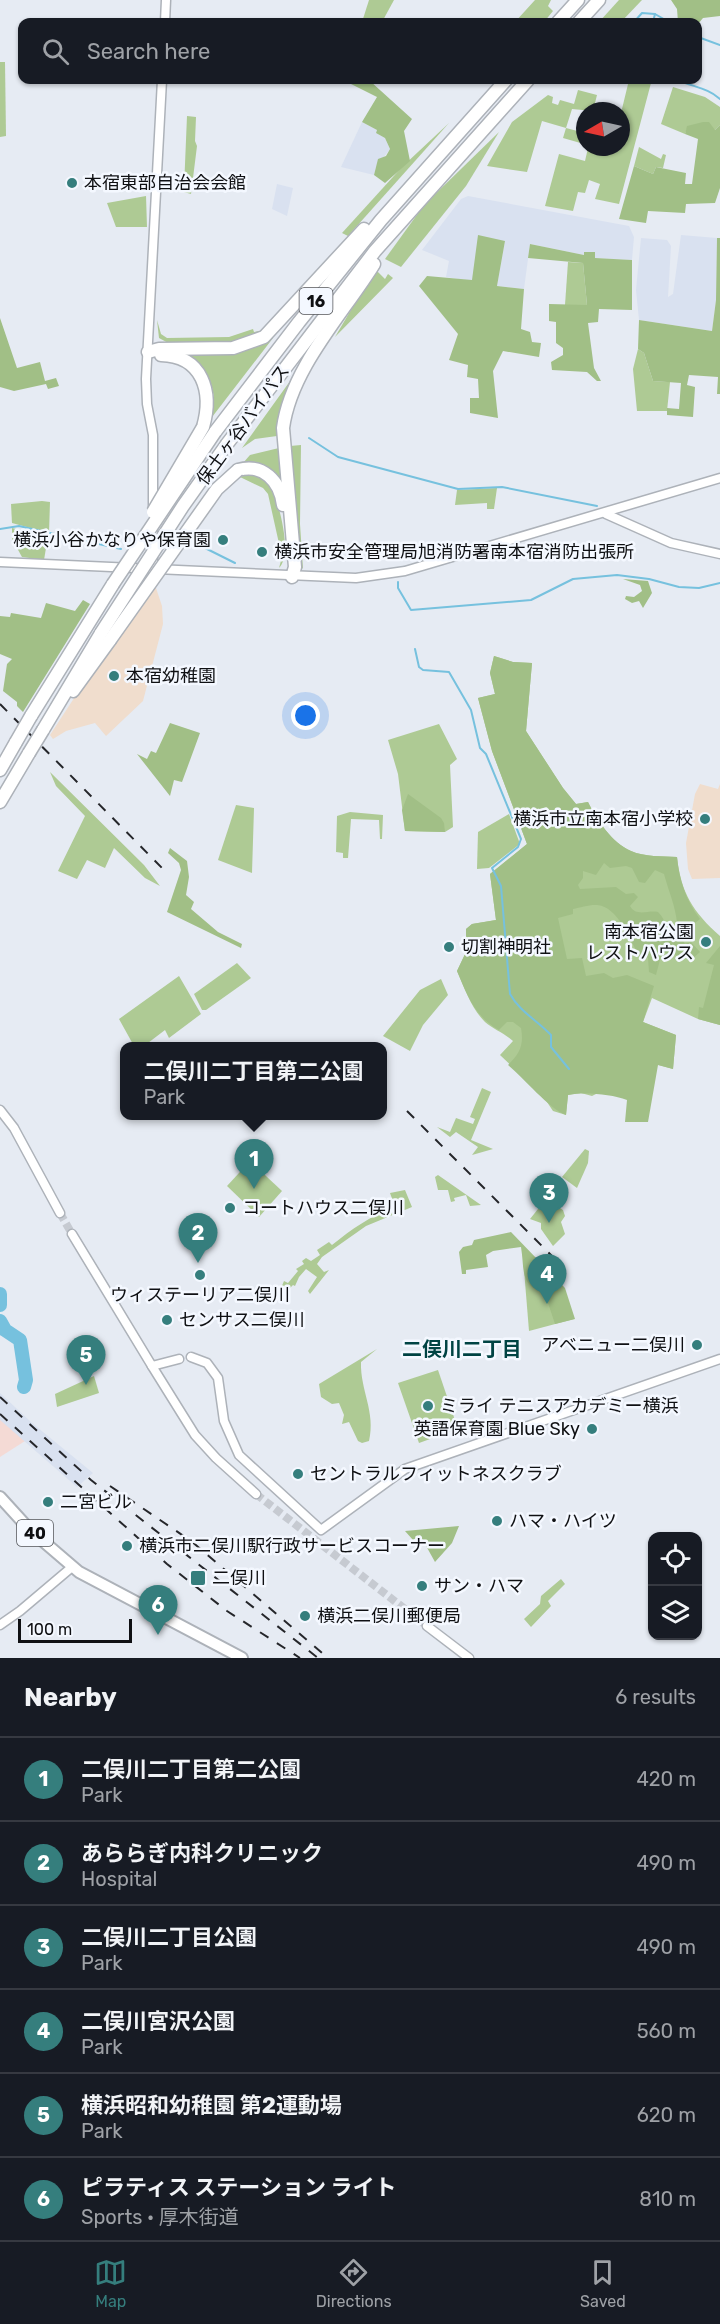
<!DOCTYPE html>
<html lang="en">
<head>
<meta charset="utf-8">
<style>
	:root { --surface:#171b24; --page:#242831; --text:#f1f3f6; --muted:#9ea1a6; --line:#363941; --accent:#357e7d }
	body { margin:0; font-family:Rubik,"Noto Sans JP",sans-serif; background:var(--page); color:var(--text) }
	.controls { position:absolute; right:18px; bottom:18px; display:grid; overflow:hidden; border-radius:12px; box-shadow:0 2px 4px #0004 }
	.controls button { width:54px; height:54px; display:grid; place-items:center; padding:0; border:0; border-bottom:2px solid var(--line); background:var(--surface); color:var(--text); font:30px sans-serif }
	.compass { position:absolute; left:576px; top:102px; width:54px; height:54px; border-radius:50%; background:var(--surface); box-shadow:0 2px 4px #0004; rotate:261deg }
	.scale { position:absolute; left:18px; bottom:15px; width:114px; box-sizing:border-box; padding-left:6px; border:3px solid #0f1013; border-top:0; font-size:16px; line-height:21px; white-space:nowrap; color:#0f1013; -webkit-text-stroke:4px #f4f8ff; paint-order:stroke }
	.you { position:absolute; left:306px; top:716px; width:21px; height:21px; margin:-15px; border:4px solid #fff; border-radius:50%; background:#1a73e8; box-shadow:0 0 0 9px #1a73e833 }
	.badge { display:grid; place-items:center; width:39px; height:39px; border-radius:50%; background:var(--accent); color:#fff; font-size:20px; font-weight:700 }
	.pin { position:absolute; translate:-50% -50px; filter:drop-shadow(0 2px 3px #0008) }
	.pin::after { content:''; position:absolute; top:32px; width:21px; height:18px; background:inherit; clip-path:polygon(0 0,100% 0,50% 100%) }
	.popup { position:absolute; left:120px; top:1042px; width:267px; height:78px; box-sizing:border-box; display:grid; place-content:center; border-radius:12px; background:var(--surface); filter:drop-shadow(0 2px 4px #0005); font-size:20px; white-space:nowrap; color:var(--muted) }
	.popup b { font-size:22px; color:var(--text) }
	.popup::after { content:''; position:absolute; left:50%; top:100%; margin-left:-12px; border:12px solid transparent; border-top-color:var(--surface) }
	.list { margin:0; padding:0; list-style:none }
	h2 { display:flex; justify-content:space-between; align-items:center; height:78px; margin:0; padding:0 24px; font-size:26px }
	h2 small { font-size:20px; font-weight:400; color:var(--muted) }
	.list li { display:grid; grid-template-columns:39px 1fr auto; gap:18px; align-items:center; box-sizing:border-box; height:84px; padding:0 24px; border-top:2px solid var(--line) }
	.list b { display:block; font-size:22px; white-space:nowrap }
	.list p { margin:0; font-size:20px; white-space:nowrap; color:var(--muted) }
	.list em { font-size:20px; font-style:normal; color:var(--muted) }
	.icon { flex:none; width:33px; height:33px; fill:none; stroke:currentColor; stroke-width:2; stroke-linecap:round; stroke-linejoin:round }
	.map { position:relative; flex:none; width:720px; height:1658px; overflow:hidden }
	.search { position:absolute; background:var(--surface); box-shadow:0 2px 4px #0004; left:18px; right:18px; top:18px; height:66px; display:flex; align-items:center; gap:15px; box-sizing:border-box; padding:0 21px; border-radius:12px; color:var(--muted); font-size:22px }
	.sheet { height:582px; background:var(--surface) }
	nav { display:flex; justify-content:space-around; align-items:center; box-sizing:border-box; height:84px; border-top:2px solid var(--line); background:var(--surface); font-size:16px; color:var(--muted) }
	nav a { display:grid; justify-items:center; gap:3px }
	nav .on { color:var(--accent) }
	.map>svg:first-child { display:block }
	.commercial { fill:#f4dad5 }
	.built { fill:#d9e1f0 }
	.education { fill:#f0ddcd }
	.green { fill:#aeca94 }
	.forest { fill:#a1bf86 }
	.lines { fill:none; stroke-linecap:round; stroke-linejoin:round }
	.stream { stroke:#76c1de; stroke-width:2 }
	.river { stroke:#76c1de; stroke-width:14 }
	.minor-tunnel { stroke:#c6cad1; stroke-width:8; stroke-dasharray:8 4; stroke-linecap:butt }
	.minor-casing { stroke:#adb2b9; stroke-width:11 }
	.major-casing { stroke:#adb2b9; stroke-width:14 }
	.highway-casing { stroke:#adb2b9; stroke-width:15 }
	.minor { stroke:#fff; stroke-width:8 }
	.major { stroke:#fff; stroke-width:10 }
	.highway { stroke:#fff; stroke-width:12 }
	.rail { stroke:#25262a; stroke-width:2; stroke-dasharray:10 10; stroke-linecap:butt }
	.highway-bridge-casing { stroke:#adb2b9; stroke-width:15; stroke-linecap:butt }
	.highway-bridge { stroke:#fff; stroke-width:12 }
	.poi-dot { fill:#357e7d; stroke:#f4f8ff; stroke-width:2 }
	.labels { text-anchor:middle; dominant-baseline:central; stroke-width:5; stroke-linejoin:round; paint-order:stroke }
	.shield { fill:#f4f8ff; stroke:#54565a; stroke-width:1.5 }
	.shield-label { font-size:16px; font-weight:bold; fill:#0f1013 }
	.poi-label { font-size:18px; fill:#0f1013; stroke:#f4f8ff; text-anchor:start }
	.street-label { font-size:18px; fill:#0f1013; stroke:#f4f8ff }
	.neighbourhood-label { font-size:20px; font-weight:bold; fill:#004343; stroke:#f4f8ff }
</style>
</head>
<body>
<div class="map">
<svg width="720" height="1658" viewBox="0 0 720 1658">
	<rect width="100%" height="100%" fill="#e6ebf3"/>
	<path class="commercial" d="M0,1418l25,23 -25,16z"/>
	<g class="built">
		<path d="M362,122l15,8 -1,3 9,5 5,11 -14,18 -2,8 -33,-8z"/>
		<path d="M277,184l16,4 -6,28 -15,-7z"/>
		<path d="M468,196l161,30 5,11 -2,23 -37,-2v-6l-11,3 -54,-11 -6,45 -27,-3 8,-45 -33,40 -26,-4 3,-16 -27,-11 39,-51z"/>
		<path d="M681,235l36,3 -1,62 -4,31 -73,-11 -3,-30 5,-52 26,2 4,6 -3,51 5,-3z"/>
		<path d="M0,1393l32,30 61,50 -16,14 -77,-67z"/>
	</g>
	<g class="education">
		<path d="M154,582l8,24 1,18 -20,77 -37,35 -11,-13 -29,8 -13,8 -3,-4 30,-46z"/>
		<path d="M700,784l18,5 2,-5v94l-28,1 -4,-10 -2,-26 9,-49z"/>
	</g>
	<g class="green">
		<path d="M369,0h25l-12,22h-20z"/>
		<path d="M535,0h16l-3,6 5,5 -9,11h-29z"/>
		<path d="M619,0h23l-21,22h-22z"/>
		<path d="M0,62h5l1,74 -6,1z"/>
		<path d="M629,80l22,3 -32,121 -24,-5 5,-15 -11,-4 -4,13 -7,-1 -5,19 -28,-5 14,-52 26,7 3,-13 22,7 2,-8h9v-34z"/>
		<path d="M673,87l32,10 15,10v18l-5,5 -27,-4 -3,8 -24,-10z"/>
		<path d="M578,90l19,5 -4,16 -21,-2 -6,19 19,5 -1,11 -21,-6 3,-10 -24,-7 -15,51 -40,-6 25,-44 36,-27 5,2 -1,6 6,2 2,-5 14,4z"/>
		<path d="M187,116l9,1 -1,24 2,5 -6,48 -18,-5 11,-1z"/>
		<path d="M449,123l-101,113 -6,-3 60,-66z"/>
		<path d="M499,132l-33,54 -65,81 -16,-8 39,-54z"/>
		<path d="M639,147l22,12 2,-5 3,1 -3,13 -7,-1 -3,7 -19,-8z"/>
		<path d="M146,196l1,31h-31l-9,-24z"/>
		<path d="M568,262l15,1 4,42h-22z"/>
		<path d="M375,269l10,10 3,-5 5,4 -58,59z"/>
		<path d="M157,320l4,14 6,4 62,-1 24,-8 1,3 11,-2 -31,15h-62l-13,-7z"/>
		<path d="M272,337l1,1 -64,83c10,-19 4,-46 -14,-60 -6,-4 -15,-6 -22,-9 38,0 66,5 99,-15z"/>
		<path d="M638,349l6,4 9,28 17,1 -3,29h-30l-4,-42z"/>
		<path d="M293,377l-16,59 -22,3 -13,9z"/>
		<path d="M301,445l-1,79 3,45 -3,-4 -10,-119z"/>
		<path d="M279,448l6,43 -42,-28 7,-8z"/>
		<path d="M254,473l16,8c7,18 24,72 9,87l3,-11 -14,-63 -5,-6 -23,-11z"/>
		<path d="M497,488l-3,21h-7v-6l-32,2 2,-15z"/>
		<path d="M42,501l8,1 -1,31 -37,-10 -1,-19z"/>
		<path d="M12,528l36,8 -4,24 -22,-3 -10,-18z"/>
		<path d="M494,656l19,6 19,1 -6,68 37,57 13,16 12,-2c9,18 24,41 43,49 13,6 32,5 46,6 4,36 16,55 43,79v89l-22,-6 -46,-21 -9,24 33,13 -3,34 -18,-5 -63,32 -11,-3 -13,2 -2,20 -13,-4 -10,-15 -43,-41 13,-14c-9,-8 -20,-12 -28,-19 -14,-14 -20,-33 -28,-51l9,-19v-23l6,-5 24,-4 -6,-46 37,-30 -35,-93 -14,-53 17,-4 -5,-21z"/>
		<path d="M439,724l18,35 -7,6 3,62 -8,5 -40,-1 -7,-57 -10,-34z"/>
		<path d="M50,772l94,93 16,21 -15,-8 -31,-30 -9,20 -18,-8 -10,19 -19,-8 27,-55 -29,-30z"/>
		<path d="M236,805l18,3 -2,65 -34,-13z"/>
		<path d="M350,812l33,3 -1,24h-2l-1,-19 -28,-1 -3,39h-5v-5l-7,-1 1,-36z"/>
		<path d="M509,814l11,30 -31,24 -12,1 1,-37z"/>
		<path d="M237,963l14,15 -45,32h-4l-8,-16z"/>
		<path d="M179,976l22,38 -32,24 -4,-8 -21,16h-10l-15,-27z"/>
		<path d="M441,979l7,16 -25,30 -13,26 -27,-15 37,-46z"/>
		<path d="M482,1088l9,4 -20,48 22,9 -21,6 6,-8 -22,-15 -6,5 -13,-10 13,5 6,-14 17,6 2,-5 -5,-2z"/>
		<path d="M585,1149l4,2 -1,12 -11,25 -15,-11z"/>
		<path d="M250,1161l32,30 -23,26 -32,-31z"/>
		<path d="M438,1175l43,30 -11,1 -4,-11 -12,3 1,3 -4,1 -3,-12h-10l-3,-13z"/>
		<path d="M405,1190l7,17 -46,19 -44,31 -5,7 7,8 5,-2 -19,24 -2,-3 9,-14 -11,-8 -7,8 -4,9 -2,-1 -12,12 -3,-2 6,-14 4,2 10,-12 -2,-2 8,-5 -2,-3 4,-3 5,3 9,-6 -3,-5 12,-8 3,3c20,-16 38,-29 63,-38l-5,-14z"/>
		<path d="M546,1199l17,11 2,6 -4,6 4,12 -12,12 -12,-17v-6l-11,-4z"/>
		<path d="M522,1245l41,43 11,31 -45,12z"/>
		<path d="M377,1349l-16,13c-1,28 15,50 8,79l-7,2 -4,-2 -9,-19 -7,2 2,-9 -5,-12 -7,1 -11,-7 -2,-13z"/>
		<path d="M438,1370l20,59 -39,14 -21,-60z"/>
		<path d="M94,1376l5,17 -42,14 -2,-13z"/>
		<path d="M561,1579l4,5 -17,17 3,5 -20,21 -7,-8 16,-15 1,-8z"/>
	</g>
	<g class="forest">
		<path d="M671,0h49v16l-17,2 -5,6 -20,-2 -1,-13z"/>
		<path d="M343,80l27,1 42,38 -8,12 6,30 -25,22 -11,-8 4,-16 8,-3 4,-7 -5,-11 -9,-5 1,-3 -15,-8 15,-25z"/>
		<path d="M703,122h6l6,8 5,-5v63l-5,15 -29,1 -1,9 -37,-2 -2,12 -27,-4 15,-53 19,8 3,-7 30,6 -1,11h7l6,-45 -13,-5 2,-8z"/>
		<path d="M478,235l27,6 -8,45 27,3 -3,40 9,3 2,10 9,1 -2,14 -36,-6 -10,20 5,47 -28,-5v-15h9l-1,-19 -11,-2 1,-12 -19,-5 9,-26 -39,-48 8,-10 45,4z"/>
		<path d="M717,238h3v156h-3l1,-17 -29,-2 -2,10 8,2 -2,30 -26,-2v-7l12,1 2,-26 -28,-2 -9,-28 -6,-4 1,-29 73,11 4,-31z"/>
		<path d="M530,244l54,11v-3h11v6l37,2v50l-33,-1 -1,13 -10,1 6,45 7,13h-4l-10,-9 -35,-2 -1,-8 12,-7v-7l-7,-5v-21l-7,-1v-17l38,1 -4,-42 -55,-5z"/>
		<path d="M0,318l17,50 23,-6 5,19 11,-3 3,8 -11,3 -2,-5 -32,7 -14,-4z"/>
		<path d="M623,579l25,2 4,12 -9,15 -4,-7 -7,2 -7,-4 1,-3 8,1 8,-6 -2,-6z"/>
		<path d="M83,600l7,4 -67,108 -6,-6v-4l-14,-11 4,-27 5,-5 -12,-5v-38l10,1 1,-4 30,5 5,-15 29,8z"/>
		<path d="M494,656l19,6 19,1 -6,68 37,57 13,16 12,-2c9,18 24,41 43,49 13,6 32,5 46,6 2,22 9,44 23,62l-15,12 -8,-8c-1,-15 -9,-34 -13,-49l-9,-4 -10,13 -6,-1 -7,-14 -6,-2 -16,2 -6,-5 -8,12 -13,-4v7l-5,7 2,4 36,-2 10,7 8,-1 4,4 -8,9c6,11 18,4 28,6 9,8 7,19 16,26l6,-2 5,8 6,-2 9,10 -8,7 -30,-7 -6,23 -7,-3 -1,-14 -11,-6c-7,-14 -19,-41 -35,-46 -8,-3 -20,1 -29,3v5l-15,4 9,41 15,-1 4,18 18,-3 9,5 14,-3 27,11 -11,36 33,13 -3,34 -15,-4 -10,57h-23l2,-22c-16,-6 -43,-8 -59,-5l-2,20c-17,-6 -42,-37 -58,-50 12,-12 16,-20 13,-37l-8,-6h-6l-8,8c-24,-13 -32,-35 -42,-59l9,-19v-23l6,-5 24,-4 -6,-46 37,-30 -35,-93 -14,-53 17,-4 -5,-21z"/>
		<path d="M170,723l30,10 -18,49 -8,-2 -4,16 -33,-42 10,5 4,-8 5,2z"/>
		<path d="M408,794l33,24 3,5 1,9 -40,-1 -3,-21z"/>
		<path d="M170,848l17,13 2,16 -3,18 8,7 -3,7 27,23 24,12 -1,4 -74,-36 14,-42 -2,-7 -11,-10z"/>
		<path d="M720,946v79l-22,-6 1,-12 4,1 11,-43 -8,-2z"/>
		<path d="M511,1232l54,56 10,31 -20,5 -10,-30c-26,-10 -20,-23 -24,-47l-28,4 -7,4 2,12 -22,3v4h-4l-3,-22 4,-5 9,-2 2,-5z"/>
		<path d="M459,1526l-7,17 -17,19 -15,-27 -7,5 -8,-9z"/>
	</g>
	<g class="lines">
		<g class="stream">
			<path d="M634,22l8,-9 13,1 14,8"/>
			<path d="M653,22l2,-8"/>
			<path d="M698,37l22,8"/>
			<path d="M678,80c15,7 30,8 42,19"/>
			<path d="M309,438l29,19 120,32 44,-2 95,19"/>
			<path d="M0,529l19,-3 102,23"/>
			<path d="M189,540l46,23"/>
			<path d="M398,582v6l13,22 120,-10 42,-21 44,-4 32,4 30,8 20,1 21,-5"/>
			<path d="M415,649l4,18 4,3 26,2 22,38 9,38 6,6 35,85 -3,8 -26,21 9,18 9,108c10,18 27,26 41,41v12l18,22"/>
		</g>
		<g class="river">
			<path d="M0,1294v11"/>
			<path d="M0,1321l5,9 15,10 6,40 -2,7"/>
		</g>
		<g class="minor-tunnel">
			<path d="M60,1213l12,21"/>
			<path d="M256,1494l171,132"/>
		</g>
		<g class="minor-casing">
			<g id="minor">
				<path d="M165,22l1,-22"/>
				<path d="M153,509v-74l-6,-31 -1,-25 16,-299"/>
				<path d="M606,514l65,29 49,11"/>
				<path d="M0,562l356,16 49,-7 315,-93"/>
				<path d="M153,570v-45"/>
				<path d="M0,1110l14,18 46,85"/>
				<path d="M72,1234l80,132"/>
				<path d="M191,1357l16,6 11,15 6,43 15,34 82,75 84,-61 315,-110"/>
				<path d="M179,1359l-27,7 43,69 21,23 40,36"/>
				<path d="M0,1625l20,-14 52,-44"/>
				<path d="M427,1626l42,32"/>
			</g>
		</g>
		<g class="major-casing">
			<path id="major" d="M0,1497l30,33 49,42 163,86"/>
		</g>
		<g class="highway-casing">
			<g id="highway">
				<path d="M558,22l20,-22"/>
				<path d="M579,22l20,-22"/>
				<path d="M148,352l11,-3 74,-1 31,-11 100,-108"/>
				<path d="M161,355c42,1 52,37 42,72"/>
				<path d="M215,432l84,-110 82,-102 125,-140"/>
				<path d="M227,444l148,-193 153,-171"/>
				<path d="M238,470c25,-7 42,11 45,35"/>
				<path d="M292,577l3,-10 -12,-139c8,-60 60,-114 91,-164"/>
				<path d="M73,691l37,-51"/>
				<path d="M31,716l82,-132"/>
				<path d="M43,730l58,-97"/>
				<path d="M0,770l16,-28"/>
				<path d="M0,802l29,-49"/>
			</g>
		</g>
		<use href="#minor" class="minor"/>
		<use href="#major" class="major"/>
		<use href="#highway" class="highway"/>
		<g class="rail">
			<path d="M0,704l166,168"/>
			<path d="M407,1111l150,150"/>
			<path d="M0,1397l91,83 227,178"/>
			<path d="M0,1414l167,150 60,47 73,47"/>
			<path d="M110,1486l81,55 137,117"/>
		</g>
		<g class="highway-bridge-casing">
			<g id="highway-bridge">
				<path d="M153,512l50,-85"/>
				<path d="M113,584l102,-152"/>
				<path d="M101,633l82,-127 44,-62"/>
				<path d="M110,640l107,-151 21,-19"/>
				<path d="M16,742l15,-26"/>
				<path d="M29,753l14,-23"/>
			</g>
		</g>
		<use href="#highway-bridge" class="highway-bridge"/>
	</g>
	<g class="poi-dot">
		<circle cx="72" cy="183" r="6"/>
		<circle cx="223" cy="540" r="6"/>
		<circle cx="262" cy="552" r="6"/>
		<circle cx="114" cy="676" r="6"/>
		<circle cx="705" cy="819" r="6"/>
		<circle cx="706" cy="942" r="6"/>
		<circle cx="449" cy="947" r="6"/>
		<circle cx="230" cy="1208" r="6"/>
		<circle cx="200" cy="1275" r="6"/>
		<circle cx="167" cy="1320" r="6"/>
		<circle cx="697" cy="1345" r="6"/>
		<circle cx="428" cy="1406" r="6"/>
		<circle cx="592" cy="1429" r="6"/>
		<circle cx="298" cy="1474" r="6"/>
		<circle cx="48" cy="1502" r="6"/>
		<circle cx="497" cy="1521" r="6"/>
		<circle cx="127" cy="1546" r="6"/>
		<rect x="190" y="1570" width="16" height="16" rx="3"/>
		<circle cx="422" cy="1586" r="6"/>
		<circle cx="305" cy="1616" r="6"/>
	</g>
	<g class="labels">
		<g class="shield">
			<rect x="299.5" y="288" width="33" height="26" rx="4.5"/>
			<rect x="17" y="1520" width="36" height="26" rx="4.5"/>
		</g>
		<g class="shield-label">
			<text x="316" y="301">16</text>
			<text x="35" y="1533">40</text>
		</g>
		<g class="poi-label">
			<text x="84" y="183">本宿東部自治会会館</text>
			<text x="211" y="540" text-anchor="end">横浜小谷かなりや保育園</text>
			<text x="274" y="552">横浜市安全管理局旭消防署南本宿消防出張所</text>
			<text x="126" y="676">本宿幼稚園</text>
			<text x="693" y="819" text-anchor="end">横浜市立南本宿小学校</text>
			<text x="694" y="932" text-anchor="end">南本宿公園<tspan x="694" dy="21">レストハウス</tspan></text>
			<text x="461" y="947">切割神明社</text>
			<text x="242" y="1208">コートハウス二俣川</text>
			<text x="200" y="1295" text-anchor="middle">ウィステーリア二俣川</text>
			<text x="179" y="1320">センサス二俣川</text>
			<text x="685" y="1345" text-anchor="end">アベニュー二俣川</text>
			<text x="440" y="1406">ミライ テニスアカデミー横浜</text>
			<text x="580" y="1429" text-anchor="end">英語保育園 Blue Sky</text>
			<text x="310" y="1474">セントラルフィットネスクラブ</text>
			<text x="60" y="1502">二宮ビル</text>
			<text x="509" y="1521">ハマ・ハイツ</text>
			<text x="139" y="1546">横浜市二俣川駅行政サービスコーナー</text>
			<text x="212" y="1578">二俣川</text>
			<text x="434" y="1586">サン・ハマ</text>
			<text x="317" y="1616">横浜二俣川郵便局</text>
		</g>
		<g class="street-label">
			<text transform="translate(243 425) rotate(-54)">保土ヶ谷バイパス</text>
		</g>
		<g class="neighbourhood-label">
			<text x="462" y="1349">二俣川二丁目</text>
		</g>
	</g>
</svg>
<div class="controls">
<button><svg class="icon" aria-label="locate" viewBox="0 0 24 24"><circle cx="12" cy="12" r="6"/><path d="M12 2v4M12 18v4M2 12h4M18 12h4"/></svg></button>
<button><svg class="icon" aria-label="layers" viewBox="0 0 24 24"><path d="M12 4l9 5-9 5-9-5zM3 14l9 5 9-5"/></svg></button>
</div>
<svg class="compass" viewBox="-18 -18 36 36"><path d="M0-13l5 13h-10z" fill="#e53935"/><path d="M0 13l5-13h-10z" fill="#9ea1a6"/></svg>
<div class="scale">100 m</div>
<div class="you"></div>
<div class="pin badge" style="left:254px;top:1189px">1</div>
<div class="popup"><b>二俣川二丁目第二公園</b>Park</div>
<div class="pin badge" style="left:198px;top:1263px">2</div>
<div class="pin badge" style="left:549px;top:1223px">3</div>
<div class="pin badge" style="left:547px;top:1304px">4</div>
<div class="pin badge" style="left:86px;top:1385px">5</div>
<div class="pin badge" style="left:158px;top:1635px">6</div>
<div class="search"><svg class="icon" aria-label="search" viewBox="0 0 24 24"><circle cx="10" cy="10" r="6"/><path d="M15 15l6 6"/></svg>Search here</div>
</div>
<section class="sheet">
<h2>Nearby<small>6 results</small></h2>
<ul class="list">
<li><span class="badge">1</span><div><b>二俣川二丁目第二公園</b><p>Park</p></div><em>420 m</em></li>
<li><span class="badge">2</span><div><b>あららぎ内科クリニック</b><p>Hospital</p></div><em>490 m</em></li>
<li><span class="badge">3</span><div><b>二俣川二丁目公園</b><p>Park</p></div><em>490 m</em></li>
<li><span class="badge">4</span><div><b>二俣川宮沢公園</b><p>Park</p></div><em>560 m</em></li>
<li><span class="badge">5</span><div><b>横浜昭和幼稚園 第2運動場</b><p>Park</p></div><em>620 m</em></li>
<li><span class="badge">6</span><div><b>ピラティス ステーション ライト</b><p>Sports · 厚木街道</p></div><em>810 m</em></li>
</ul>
</section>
<nav>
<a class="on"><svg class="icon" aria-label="map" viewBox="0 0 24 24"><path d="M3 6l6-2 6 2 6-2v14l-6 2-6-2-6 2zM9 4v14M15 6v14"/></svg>Map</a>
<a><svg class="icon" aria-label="directions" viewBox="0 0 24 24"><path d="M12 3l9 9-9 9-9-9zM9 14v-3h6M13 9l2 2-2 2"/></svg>Directions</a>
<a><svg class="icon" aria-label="saved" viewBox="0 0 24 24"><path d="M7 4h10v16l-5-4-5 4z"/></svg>Saved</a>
</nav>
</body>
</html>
